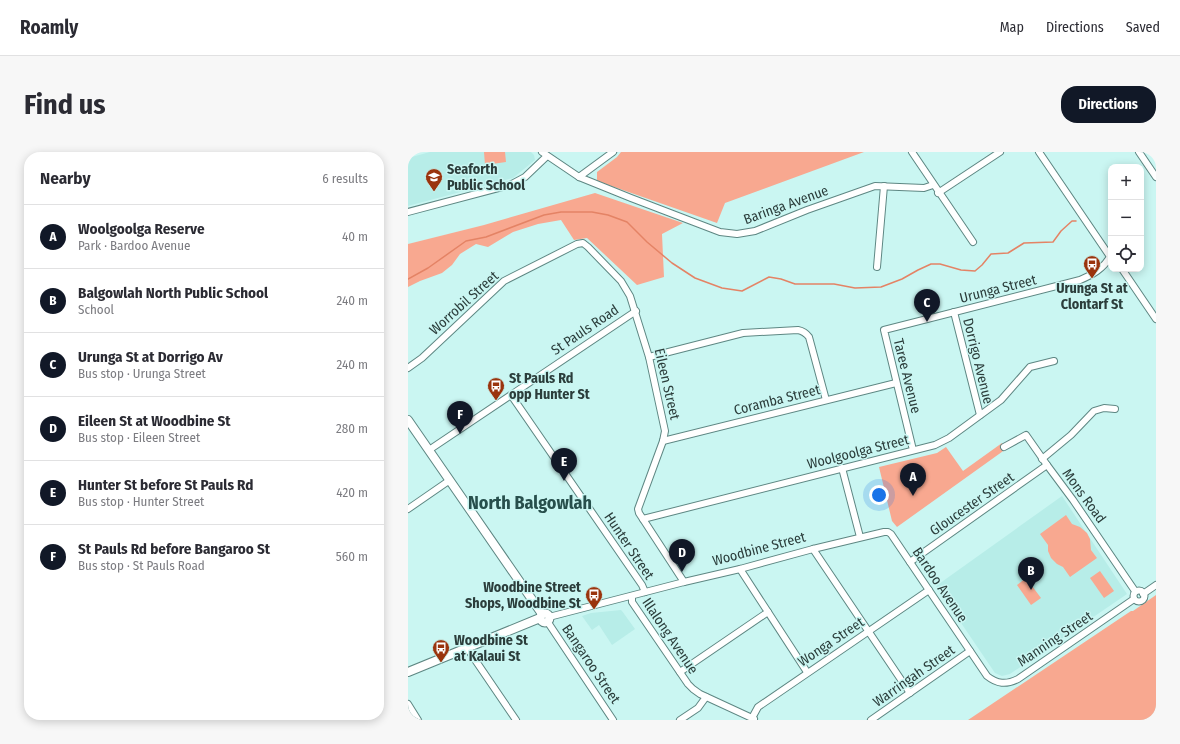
<!DOCTYPE html>
<html lang="en">
<head>
<meta charset="utf-8">
<style>
	:root { --surface:#fff; --page:#f7f7f7; --text:#2b2b33; --muted:#7c7c81; --line:#e1e1e2; --accent:#111827 }
	body { margin:0; font-family:"Fira Sans Condensed",sans-serif; background:var(--page); color:var(--text) }
	.controls { position:absolute; right:12px; top:12px; display:grid; overflow:hidden; border-radius:8px; box-shadow:0 2px 10px #0003 }
	.controls button { width:36px; height:36px; display:grid; place-items:center; padding:0; border:0; border-bottom:1px solid var(--line); background:var(--surface); color:var(--text); font:20px sans-serif }
	.you { position:absolute; left:471px; top:343px; width:14px; height:14px; margin:-10px; border:3px solid #fff; border-radius:50%; background:#1a73e8; box-shadow:0 0 0 6px #1a73e833 }
	.badge { display:grid; place-items:center; width:26px; height:26px; border-radius:50%; background:var(--accent); color:#fff; font-size:13px; font-weight:700 }
	.pin { position:absolute; translate:-50% -33px; filter:drop-shadow(0 1px 2px #0008) }
	.pin::after { content:''; position:absolute; top:21px; width:14px; height:12px; background:inherit; clip-path:polygon(0 0,100% 0,50% 100%) }
	.list { margin:0; padding:0; list-style:none }
	h2 { display:flex; justify-content:space-between; align-items:center; height:52px; margin:0; padding:0 16px; font-size:17px }
	h2 small { font-size:13px; font-weight:400; color:var(--muted) }
	.list li { display:grid; grid-template-columns:26px 1fr auto; gap:12px; align-items:center; box-sizing:border-box; height:64px; padding:0 16px; border-top:1px solid var(--line) }
	.list b { display:block; font-size:15px; white-space:nowrap }
	.list p { margin:0; font-size:13px; white-space:nowrap; color:var(--muted) }
	.list em { font-size:13px; font-style:normal; color:var(--muted) }
	.icon { flex:none; width:22px; height:22px; fill:none; stroke:currentColor; stroke-width:2; stroke-linecap:round; stroke-linejoin:round }
	.map { position:relative; flex:none; width:748px; height:568px; overflow:hidden; border-radius:16px }
	header { display:flex; align-items:center; gap:24px; box-sizing:border-box; height:56px; padding:0 20px; background:var(--surface); border-bottom:1px solid var(--line) }
	header strong { font-size:19px }
	nav { display:flex; gap:22px; margin-inline-start:auto; font-size:14px }
	.intro { display:flex; align-items:center; justify-content:space-between; box-sizing:border-box; height:96px; padding:0 24px }
	h1 { margin:0; font-size:28px }
	.button { padding:10px 18px; border-radius:16px; background:var(--accent); color:#fff; font-size:14px; font-weight:700 }
	main { display:flex; gap:24px; padding:0 24px }
	aside { flex:1; background:var(--surface); border-radius:16px; box-shadow:0 2px 10px #0003 }
	.map>svg:first-child { display:block }
	.built { fill:#b7ede8 }
	.green { fill:#f8a890 }
	.lines { fill:none; stroke-linecap:round; stroke-linejoin:round }
	.stream { stroke:#e48365; stroke-width:1.5 }
	.street-casing { stroke:#5e8783; stroke-width:8 }
	.secondary-casing { stroke:#5e8783; stroke-width:10 }
	.street { stroke:#fff; stroke-width:6 }
	.secondary { stroke:#fff; stroke-width:8 }
	.labels { text-anchor:middle; dominant-baseline:central; stroke-width:3; stroke-linejoin:round; paint-order:stroke }
	.poi-label { font-size:14px; font-weight:bold; fill:#2b3d3b; stroke:#caf6f2; text-anchor:start }
	.street-label { font-size:14px; fill:#2b3d3b; stroke:#caf6f2 }
	.district-label { font-size:18px; font-weight:bold; fill:#274f4c; stroke:#caf6f2 }
</style>
</head>
<body>
<header>
<strong>Roamly</strong>
<nav><a>Map</a><a>Directions</a><a>Saved</a></nav>
</header>
<div class="intro"><h1>Find us</h1><a class="button">Directions</a></div>
<main>
<aside>
<h2>Nearby<small>6 results</small></h2>
<ul class="list">
<li><span class="badge">A</span><div><b>Woolgoolga Reserve</b><p>Park · Bardoo Avenue</p></div><em>40 m</em></li>
<li><span class="badge">B</span><div><b>Balgowlah North Public School</b><p>School</p></div><em>240 m</em></li>
<li><span class="badge">C</span><div><b>Urunga St at Dorrigo Av</b><p>Bus stop · Urunga Street</p></div><em>240 m</em></li>
<li><span class="badge">D</span><div><b>Eileen St at Woodbine St</b><p>Bus stop · Eileen Street</p></div><em>280 m</em></li>
<li><span class="badge">E</span><div><b>Hunter St before St Pauls Rd</b><p>Bus stop · Hunter Street</p></div><em>420 m</em></li>
<li><span class="badge">F</span><div><b>St Pauls Rd before Bangaroo St</b><p>Bus stop · St Pauls Road</p></div><em>560 m</em></li>
</ul>
</aside>
<div class="map">
<svg width="748" height="568" viewBox="0 0 748 568">
	<rect width="100%" height="100%" fill="#caf6f2"/>
	<g class="built">
		<path d="M22,0h101l3,3 1,5 -22,18 -105,28v-48z"/>
		<path d="M654,344l65,98 -117,80 -8,2 -7,-3 -59,-87z"/>
		<path d="M213,458l1,1 13,18 -23,16 -13,-20 -7,5 -10,-14 9,-3z"/>
	</g>
	<g class="green">
		<path d="M76,0h21l1,10 -21,3z"/>
		<path d="M213,0h243l-139,51 -8,20 -120,-42v-9l20,-15z"/>
		<path d="M187,41l88,30 -21,11 2,43 -27,8 -50,-47 -13,2 -13,-20 -23,4 -25,8 -25,15 -12,-3 -16,10 -8,11 -10,8 -22,8 -12,6v-43l76,-19z"/>
		<path d="M594,291l4,6 -109,78 -5,-6 -13,-54 58,-14 9,-6 17,24z"/>
		<path d="M658,363l6,9 8,3 7,6 3,6 1,11 6,8 -27,19 -7,-10 -6,-3 -6,-6 -3,-7v-6l-8,-11z"/>
		<path d="M692,419l14,20 -10,7 -14,-20z"/>
		<path d="M618,426l15,20 -10,7 -14,-20z"/>
		<path d="M748,443v125h-188l163,-109h2z"/>
	</g>
	<g class="lines">
		<path class="stream" d="M0,127l20,-11 38,-27 20,-4 58,-22 17,-3h31l16,3 19,7 20,20 25,21 23,15 27,10 20,3 27,-14 12,2 14,5h39l21,4 26,-1 21,-8 16,-9 13,-6h9l21,6 14,1 7,-6 9,-11 17,-1 16,-10 29,-1 8,-11 11,-10h4"/>
		<g class="street-casing">
			<g id="street">
				<path d="M134,0l37,25 52,21 89,34 17,2 18,-3 52,-21 68,-24 49,2 9,-3"/>
				<path d="M504,0l61,90"/>
				<path d="M631,0l72,106"/>
				<path d="M731,0l17,25"/>
				<path d="M171,25l34,-25"/>
				<path d="M530,41l62,-41"/>
				<path d="M0,60l102,-27 15,-8 22,-21"/>
				<path d="M469,115l7,-81"/>
				<path d="M714,117l34,50"/>
				<path d="M546,160l26,103"/>
				<path d="M241,205l94,-24 55,-3c5,1 8,3 11,7l17,63"/>
				<path d="M0,216l14,-10 82,-77 73,-37 6,-1 5,4 33,34 9,15 19,61 16,74 -2,10 -25,68 1,4 45,69"/>
				<path d="M103,243l131,190 3,7"/>
				<path d="M255,289l233,-58"/>
				<path d="M596,295l22,-12 21,30 26,35 62,91"/>
				<path d="M21,298l207,-139"/>
				<path d="M505,298l-29,-120 196,-50c12,-5 23,-11 30,-23"/>
				<path d="M634,307l29,-24 23,-24 10,-3 11,1"/>
				<path d="M434,316l18,69"/>
				<path d="M0,357l42,-29"/>
				<path d="M235,367l292,-74 14,-7 52,-38 29,-33 24,-6"/>
				<path d="M405,397l97,144"/>
				<path d="M502,410l137,-97"/>
				<path d="M332,417l67,103"/>
				<circle cx="731" cy="444" r="5.5"/>
				<path d="M735,442l13,-9"/>
				<path d="M224,444v6l56,82 5,5 7,5 54,25"/>
				<path d="M141,465l135,-35 56,-13 73,-20 71,-17h4l3,2 96,142c10,8 19,9 31,3l116,-80"/>
				<path d="M139,469l66,99"/>
				<path d="M59,496l49,72"/>
				<path d="M272,520l88,-60"/>
				<path d="M0,552l10,16"/>
				<path d="M344,566l6,-11 171,-117"/>
				<path d="M272,568l18,-12 8,-11"/>
				<path d="M463,568l99,-69"/>
			</g>
		</g>
		<g class="secondary-casing">
			<g id="secondary">
				<path d="M0,268l134,194"/>
				<circle cx="137" cy="466" r="4.5"/>
				<path d="M0,520l132,-54"/>
			</g>
		</g>
		<use href="#street" class="street"/>
		<use href="#secondary" class="secondary"/>
	</g>
	<defs>
		<g id="school-pin" transform="scale(0.9)"><path d="M0 17L-7.5 6A9.5 9.5 0 1 1 7.5 6Z" fill="#9a340d" stroke="#caf6f2"/><path d="M0-5L7-2L0 1L-7-2ZM-4 1L0 2.5L4 1V4Q0 6-4 4Z" fill="#fff"/></g>
		<g id="bus-pin" transform="scale(0.9)"><path d="M0 17L-7.5 6A9.5 9.5 0 1 1 7.5 6Z" fill="#9a340d" stroke="#caf6f2"/><path d="M-5-6H5V4H4V6H2V4H-2V6H-4V4H-5ZM-3.5-4V0h7V-4ZM-3.5 1.2v1.5H-2V1.2ZM2 1.2v1.5H3.5V1.2Z" fill="#fff"/></g>
	</defs>
	<g fill-rule="evenodd">
		<use href="#school-pin" x="26" y="25"/>
		<use href="#bus-pin" x="684" y="112"/>
		<use href="#bus-pin" x="88" y="234"/>
		<use href="#bus-pin" x="186" y="443"/>
		<use href="#bus-pin" x="33" y="496"/>
	</g>
	<g class="labels">
		<g class="poi-label">
			<text x="39" y="17">Seaforth<tspan x="39" dy="16">Public School</tspan></text>
			<text x="684" y="136" text-anchor="middle">Urunga St at<tspan x="684" dy="16">Clontarf St</tspan></text>
			<text x="101" y="226">St Pauls Rd<tspan x="101" dy="16">opp Hunter St</tspan></text>
			<text x="173" y="435" text-anchor="end">Woodbine Street<tspan x="173" dy="16">Shops, Woodbine St</tspan></text>
			<text x="46" y="488">Woodbine St<tspan x="46" dy="16">at Kalaui St</tspan></text>
		</g>
		<g class="street-label">
			<text transform="translate(378 53) rotate(-20)">Baringa Avenue</text>
			<text transform="translate(590 137) rotate(-14)">Urunga Street</text>
			<text transform="translate(56 151) rotate(-42)">Worrobil Street</text>
			<text transform="translate(177 178) rotate(-34)">St Pauls Road</text>
			<text transform="translate(570 209) rotate(76)">Dorrigo Avenue</text>
			<text transform="translate(499 224) rotate(76)">Taree Avenue</text>
			<text transform="translate(259 232) rotate(77)">Eileen Street</text>
			<text transform="translate(369 248) rotate(-14)">Coramba Street</text>
			<text transform="translate(450 300) rotate(-14)">Woolgoolga Street</text>
			<text transform="translate(676 344) rotate(54)">Mons Road</text>
			<text transform="translate(564 352) rotate(-35)">Gloucester Street</text>
			<text transform="translate(221 394) rotate(56)">Hunter Street</text>
			<text transform="translate(351 397) rotate(-15)">Woodbine Street</text>
			<text transform="translate(532 433) rotate(56)">Bardoo Avenue</text>
			<text transform="translate(262 484) rotate(56)">Illalong Avenue</text>
			<text transform="translate(647 487) rotate(-34)">Manning Street</text>
			<text transform="translate(423 490) rotate(-34)">Wonga Street</text>
			<text transform="translate(183 512) rotate(56)">Bangaroo Street</text>
			<text transform="translate(506 524) rotate(-35)">Warringah Street</text>
		</g>
		<g class="district-label">
			<text x="122" y="351">North Balgowlah</text>
		</g>
	</g>
</svg>
<div class="controls">
<button>+</button>
<button>−</button>
<button><svg class="icon" aria-label="locate" viewBox="0 0 24 24"><circle cx="12" cy="12" r="6"/><path d="M12 2v4M12 18v4M2 12h4M18 12h4"/></svg></button>
</div>
<div class="you"></div>
<div class="pin badge" style="left:505px;top:344px">A</div>
<div class="pin badge" style="left:623px;top:438px">B</div>
<div class="pin badge" style="left:519px;top:170px">C</div>
<div class="pin badge" style="left:274px;top:420px">D</div>
<div class="pin badge" style="left:156px;top:329px">E</div>
<div class="pin badge" style="left:52px;top:282px">F</div>
</div>
</main>
</body>
</html>
